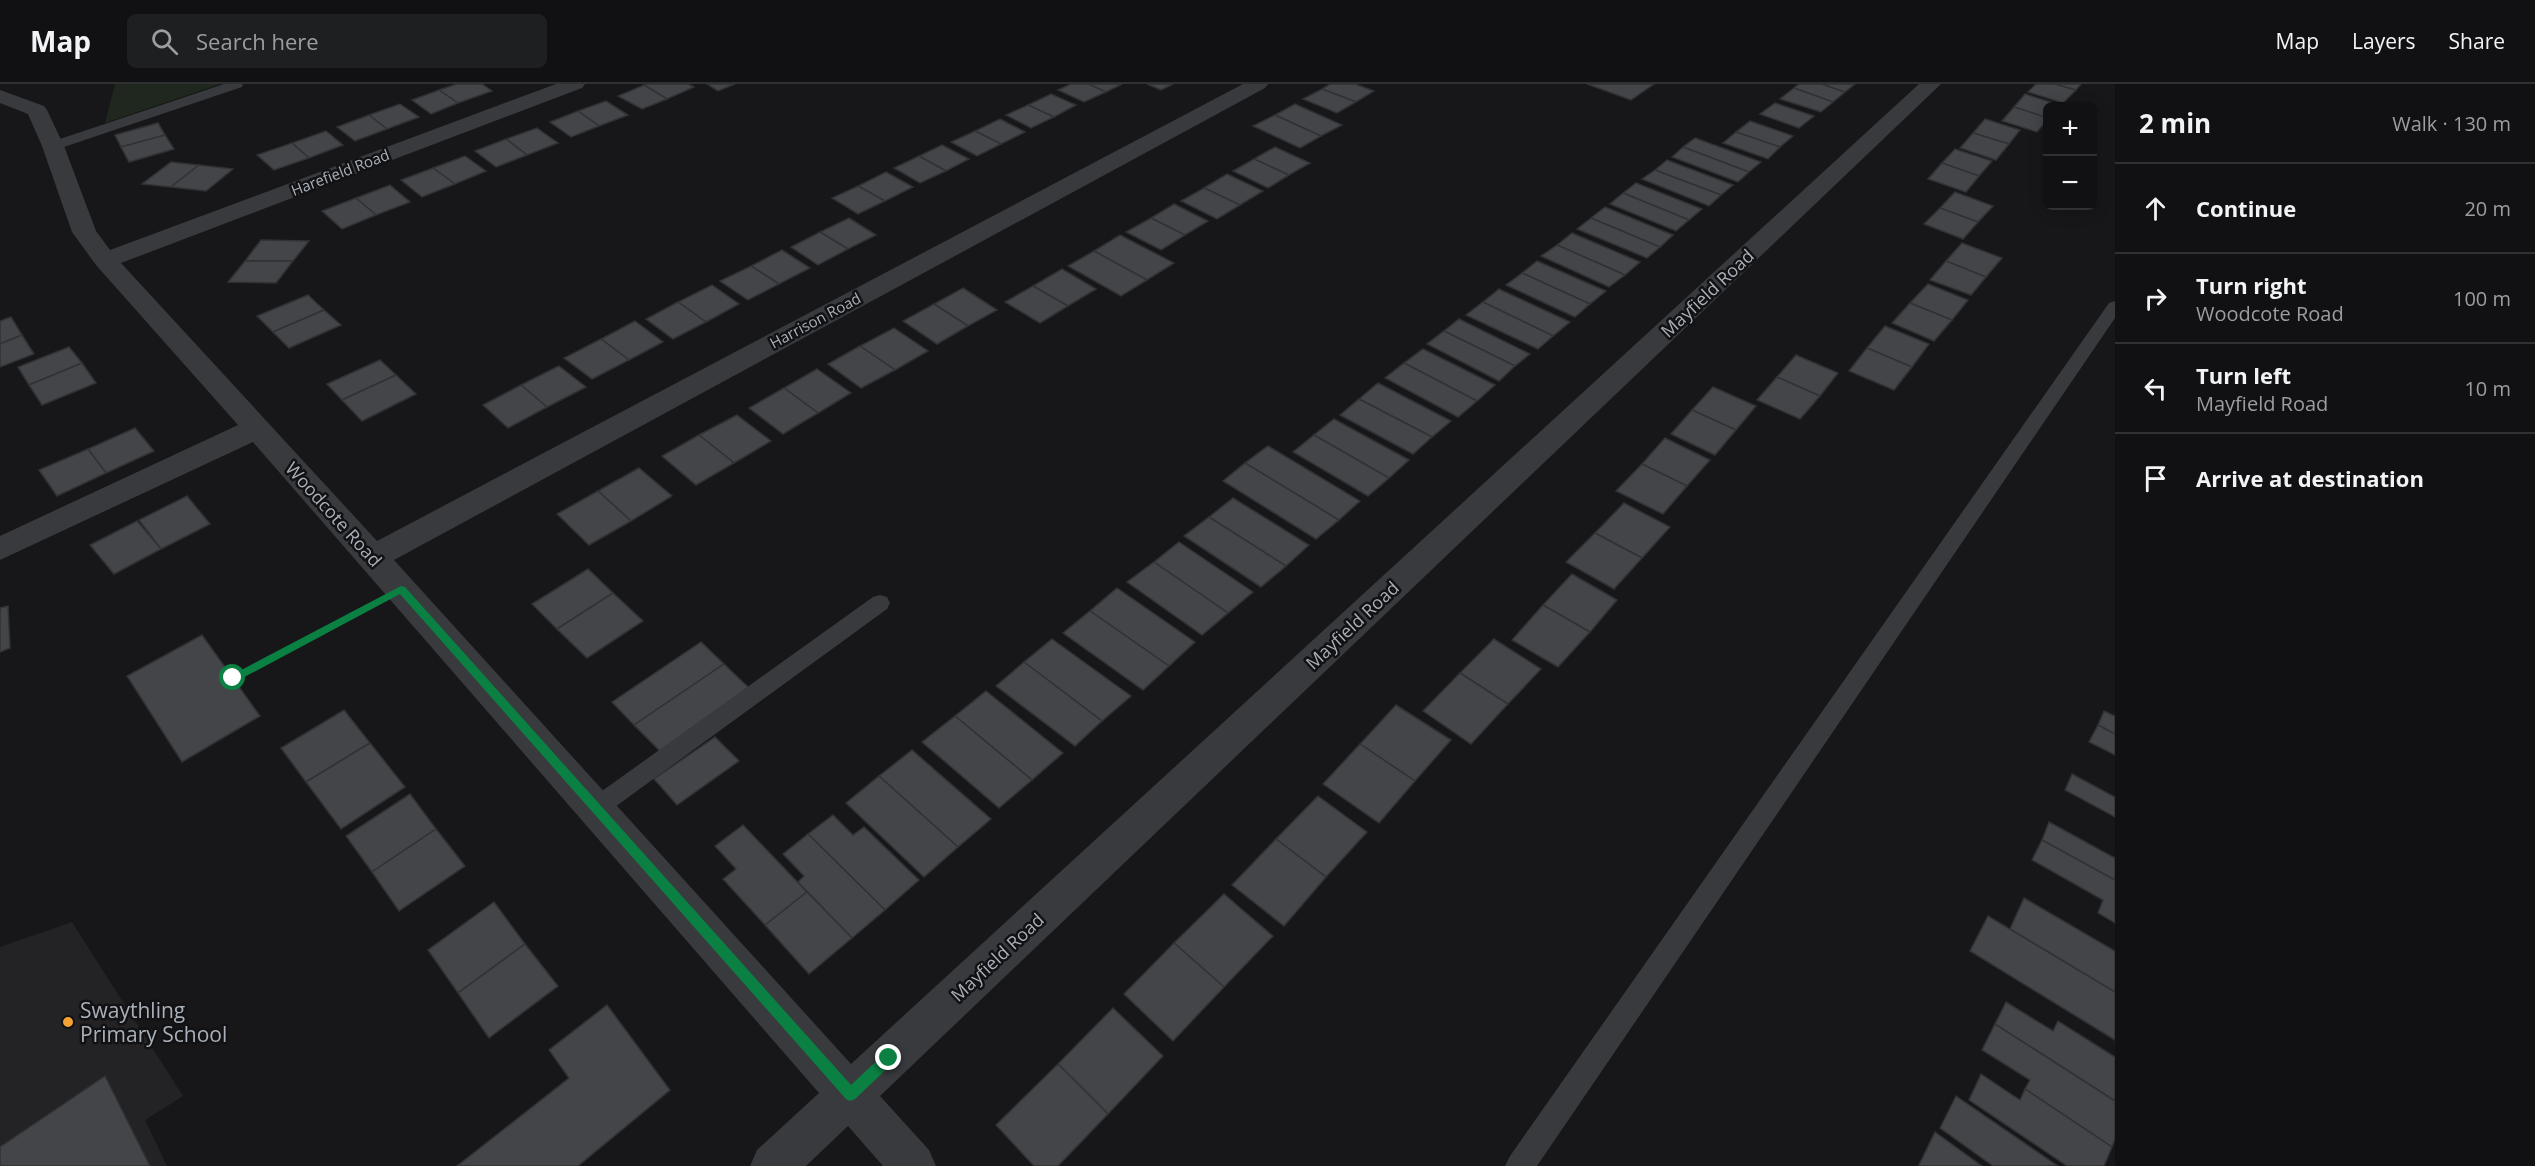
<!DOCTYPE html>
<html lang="en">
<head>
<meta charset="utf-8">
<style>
	:root { --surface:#111113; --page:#1e1f21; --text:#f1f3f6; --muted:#9c9da0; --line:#303133 }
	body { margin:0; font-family:"Open Sans",sans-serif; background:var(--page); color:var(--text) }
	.controls { position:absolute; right:18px; top:18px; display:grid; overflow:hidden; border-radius:9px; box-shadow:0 3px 15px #0003 }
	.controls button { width:54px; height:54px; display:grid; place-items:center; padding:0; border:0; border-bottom:2px solid var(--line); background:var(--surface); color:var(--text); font:30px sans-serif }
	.stop { position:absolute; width:18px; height:18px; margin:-14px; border:4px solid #0b8043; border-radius:50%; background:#fff }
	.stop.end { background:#0b8043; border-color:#fff; box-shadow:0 2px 6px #0008 }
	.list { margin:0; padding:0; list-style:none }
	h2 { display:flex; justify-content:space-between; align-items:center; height:78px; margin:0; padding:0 24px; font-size:26px }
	h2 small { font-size:20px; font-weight:400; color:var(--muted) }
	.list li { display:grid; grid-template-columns:39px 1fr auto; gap:18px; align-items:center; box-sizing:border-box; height:90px; padding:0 24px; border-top:2px solid var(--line) }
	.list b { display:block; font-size:22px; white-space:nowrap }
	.list p { margin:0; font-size:20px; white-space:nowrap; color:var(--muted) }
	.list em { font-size:20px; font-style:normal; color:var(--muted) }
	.icon { flex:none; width:33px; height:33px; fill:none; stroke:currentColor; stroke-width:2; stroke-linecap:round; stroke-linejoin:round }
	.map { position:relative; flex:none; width:2115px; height:1082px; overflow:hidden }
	header { display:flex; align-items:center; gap:36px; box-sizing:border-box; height:84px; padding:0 30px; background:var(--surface); border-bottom:2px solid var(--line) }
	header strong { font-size:28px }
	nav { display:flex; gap:33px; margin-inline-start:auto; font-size:21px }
	.search { width:420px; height:54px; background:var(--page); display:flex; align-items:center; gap:15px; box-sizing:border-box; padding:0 21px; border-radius:9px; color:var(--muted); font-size:22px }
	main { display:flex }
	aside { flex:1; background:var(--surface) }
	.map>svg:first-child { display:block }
	.built { fill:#232326 }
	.green { fill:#1f271f }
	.building { fill:#434549; stroke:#313235; stroke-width:1.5 }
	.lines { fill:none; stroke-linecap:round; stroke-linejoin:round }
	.path { stroke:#3e4145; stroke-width:4; stroke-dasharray:3 4.5; stroke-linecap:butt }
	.service { fill:#383a3e; fill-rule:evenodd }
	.minor { fill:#383a3e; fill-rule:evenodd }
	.route { fill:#0b8043 }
	.poi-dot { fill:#f4a135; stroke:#121214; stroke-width:2 }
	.labels { text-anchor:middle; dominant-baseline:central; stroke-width:5; stroke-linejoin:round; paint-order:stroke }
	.far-street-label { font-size:15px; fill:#a9b0b9; stroke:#121214 }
	.street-label { font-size:18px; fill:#a9b0b9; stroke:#121214 }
	.near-poi-label { font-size:21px; fill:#a9b0b9; stroke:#121214; text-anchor:start }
</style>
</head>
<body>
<header>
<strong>Map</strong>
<div class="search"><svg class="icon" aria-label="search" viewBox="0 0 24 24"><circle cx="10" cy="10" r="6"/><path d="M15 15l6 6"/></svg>Search here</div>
<nav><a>Map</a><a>Layers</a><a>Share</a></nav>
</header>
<main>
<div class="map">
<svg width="2115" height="1082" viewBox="0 0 2115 1082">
	<rect width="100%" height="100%" fill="#171719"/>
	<path class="built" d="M72,838l111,174 -38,24 22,46h-167v-219z"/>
	<path class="green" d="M115,0h105l-115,39z"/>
	<g class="building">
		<path d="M457,0h25l10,7 -34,12 -19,-13z"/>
		<path d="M648,0h40l6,3 -27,12 -23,-14z"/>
		<path d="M707,0h28l-17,7z"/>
		<path d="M1071,0h18l17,8 -22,10 -26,-12z"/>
		<path d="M1089,0h33l-16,8z"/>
		<path d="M1147,0h26l-12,6z"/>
		<path d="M1330,0h25l19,7 -18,11 -34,-13z"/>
		<path d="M1587,0h67l-23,16z"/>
		<path d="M1799,0h23l23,8 -12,10 -39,-14z"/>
		<path d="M1822,0h33l-10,8z"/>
		<path d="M2036,0h19l21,6 -13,13 -35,-11z"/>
		<path d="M2055,0h26l-5,6z"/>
		<path d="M644,1l23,14 -25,10 -24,-13z"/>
		<path d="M1794,4l39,14 -12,10 -41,-13z"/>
		<path d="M1322,5l34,13 -19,11 -34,-14z"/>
		<path d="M439,6l19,13 -27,11 -19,-14z"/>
		<path d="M1051,10l25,11 -22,12 -26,-12z"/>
		<path d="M2025,10l35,11 -12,1v12l-34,-11z"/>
		<path d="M606,17l22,14 -29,11 -21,-15z"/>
		<path d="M1775,19l39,13 -15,12 -39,-14z"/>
		<path d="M400,20l19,13 -32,12 -18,-14z"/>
		<path d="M1295,20l47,21 -21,11 -46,-21z"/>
		<path d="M1028,21l26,12 -23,11 -25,-13z"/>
		<path d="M2014,23l34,11v1l-11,13 -35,-11z"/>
		<path d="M578,27l21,15 -28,11 -21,-15z"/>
		<path d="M369,31l18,14 -32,12 -18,-14z"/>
		<path d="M1275,31l46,21 -21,12 -47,-22z"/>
		<path d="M1000,35l25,13 -24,12 -26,-13z"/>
		<path d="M1985,35l35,11 -11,14 -36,-11z"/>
		<path d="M1750,37l43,15 -13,11 -44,-15z"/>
		<path d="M158,39l7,12 -44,12 -6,-12z"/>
		<path d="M537,44l21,15 -31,12 -21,-16z"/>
		<path d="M326,47l17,14 -34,13 -17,-15z"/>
		<path d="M975,47l26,13 -24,12 -26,-14z"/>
		<path d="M1736,48l44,15 -12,12 -45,-16z"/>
		<path d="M1973,49l36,11 -13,16 -36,-12z"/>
		<path d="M165,51l9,14 -45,13 -8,-15z"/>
		<path d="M1695,54l66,24 -12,10 -66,-25z"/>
		<path d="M506,55l21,16 -31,12 -21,-16z"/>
		<path d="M292,59l17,15 -35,12 -17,-15z"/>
		<path d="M942,61l27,14 -23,12 -27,-15z"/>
		<path d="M1275,63l35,16 -21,12 -35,-16z"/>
		<path d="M1683,63l66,25 -11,10 -66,-25z"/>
		<path d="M1955,65l37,12 -13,15 -37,-13z"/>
		<path d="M465,72l21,15 -31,13 -22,-16z"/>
		<path d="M919,72l27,15 -26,12 -26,-15z"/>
		<path d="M1254,75l35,16 -21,13 -35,-17z"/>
		<path d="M1667,76l66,25 -12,10 -66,-25z"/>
		<path d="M171,78l28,3 -28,22 -29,-3z"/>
		<path d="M1942,79l37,13 -13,16 -38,-13z"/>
		<path d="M199,81l34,4 -27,22 -35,-4z"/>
		<path d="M433,84l22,16 -33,13 -21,-17z"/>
		<path d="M1655,86l66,25 -12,11 -67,-27z"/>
		<path d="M886,88l27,15 -28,14 -27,-15z"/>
		<path d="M1227,90l36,17 -23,14 -36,-17z"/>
		<path d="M1636,99l66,26 -13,11 -66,-27z"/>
		<path d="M390,101l20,17 -34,13 -20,-17z"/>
		<path d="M858,102l27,15 -27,13 -26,-16z"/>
		<path d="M1204,104l36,17 -23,14 -36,-18z"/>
		<path d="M1955,108l38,14 -15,16 -38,-14z"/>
		<path d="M1623,109l66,27 -13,11 -66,-27z"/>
		<path d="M356,114l20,17 -34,14 -20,-18z"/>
		<path d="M1174,120l34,17 -23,14 -34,-17z"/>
		<path d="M1605,123l68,28 -13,12 -69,-29z"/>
		<path d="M1940,124l38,14 -15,17 -39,-15z"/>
		<path d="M849,134l27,17 -28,14 -28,-17z"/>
		<path d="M1151,134l34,17 -24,15 -35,-18z"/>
		<path d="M1591,134l69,29 -13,11 -70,-29z"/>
		<path d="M820,148l28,17 -30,16 -27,-18z"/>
		<path d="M1572,149l68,29 -15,13 -68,-30z"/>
		<path d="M1120,151l54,28 -27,17 -53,-29z"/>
		<path d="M261,156l48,1 -16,20h-48z"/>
		<path d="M1962,159l40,15 -16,19 -40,-16z"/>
		<path d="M1557,161l68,30 -16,12 -68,-31z"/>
		<path d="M782,166l28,18 -31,16 -28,-18z"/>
		<path d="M1094,167l53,29 -26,16 -53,-30z"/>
		<path d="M245,177h48l-17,22 -48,-1z"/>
		<path d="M1537,177l69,30 -16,13 -68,-31z"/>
		<path d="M1946,177l40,16 -15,18 -41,-15z"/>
		<path d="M751,182l28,18 -31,16 -28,-19z"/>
		<path d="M1062,185l34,20 -28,17 -35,-20z"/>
		<path d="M1522,189l68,31 -15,13 -69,-32z"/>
		<path d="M1928,200l40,16 -16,20 -42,-17z"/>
		<path d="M712,201l27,19 -33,18 -28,-20z"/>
		<path d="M1033,202l35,20 -28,17 -35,-21z"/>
		<path d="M963,204l34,22 -29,16 -34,-22z"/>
		<path d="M1499,205l71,33 -17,14 -70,-34z"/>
		<path d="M308,211l16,15 -51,22 -16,-16z"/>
		<path d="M678,218l28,20 -33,17 -27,-20z"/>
		<path d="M1483,218l70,34 -15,13 -72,-34z"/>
		<path d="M1910,219l42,17 -18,21 -42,-18z"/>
		<path d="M934,220l34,22 -31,18 -34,-23z"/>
		<path d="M324,226l17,15 -52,23 -16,-16z"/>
		<path d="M11,233l11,18 -22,9v-23z"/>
		<path d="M1459,235l71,35 -15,12 -71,-35z"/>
		<path d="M635,237l28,21 -34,18 -28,-21z"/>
		<path d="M1885,242l44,18 -17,23 -45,-19z"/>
		<path d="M894,244l34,23 -33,19 -35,-24z"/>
		<path d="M1444,247l71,35 -16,15 -72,-37z"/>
		<path d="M22,251l12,19 -34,13v-23z"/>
		<path d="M601,255l28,21 -37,19 -28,-21z"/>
		<path d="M860,262l35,24 -34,18 -33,-24z"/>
		<path d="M69,263l13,16 -53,22 -11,-18z"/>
		<path d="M1867,264l45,19 -18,23 -45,-19z"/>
		<path d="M1423,265l72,36 -18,16 -73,-38z"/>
		<path d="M1796,271l42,18 -18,23 -43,-19z"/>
		<path d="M380,276l16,15 -54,25 -15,-16z"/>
		<path d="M82,279l14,20 -54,22 -13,-20z"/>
		<path d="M1404,279l73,38 -19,16 -73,-39z"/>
		<path d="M559,282l27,21 -39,20 -26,-22z"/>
		<path d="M817,285l34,24 -33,20 -34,-25z"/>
		<path d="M396,291l20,19 -54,27 -20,-21z"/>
		<path d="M1777,293l43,19 -20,23 -43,-19z"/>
		<path d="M1378,299l73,38 -19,16 -73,-38z"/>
		<path d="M521,301l26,22 -39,21 -25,-23z"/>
		<path d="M1713,303l43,19 -20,24 -44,-20z"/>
		<path d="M784,304l34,25 -35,21 -34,-26z"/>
		<path d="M1359,315l73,38 -19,17 -73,-39z"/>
		<path d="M1692,326l44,20 -21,25 -44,-21z"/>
		<path d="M737,331l34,26 -37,22 -35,-28z"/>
		<path d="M1334,335l75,41 -20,18 -75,-43z"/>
		<path d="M135,344l19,23 -48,22 -18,-24z"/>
		<path d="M699,351l35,28 -38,22 -34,-29z"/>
		<path d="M1314,351l75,43 -21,18 -75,-44z"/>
		<path d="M1665,354l45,22 -23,26 -45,-22z"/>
		<path d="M1268,362l92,55 -21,19 -94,-57z"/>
		<path d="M88,365l18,24 -49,23 -18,-26z"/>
		<path d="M1245,379l94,57 -23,19 -93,-58z"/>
		<path d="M1642,380l45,22 -24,28 -47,-23z"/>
		<path d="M639,384l33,28 -41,25 -33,-30z"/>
		<path d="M598,407l33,30 -42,24 -32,-31z"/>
		<path d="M187,412l23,28 -49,25 -22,-29z"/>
		<path d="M1233,414l76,47 -23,21 -77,-49z"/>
		<path d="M1624,419l46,24 -28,31 -47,-25z"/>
		<path d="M1209,433l77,49 -25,21 -77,-51z"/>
		<path d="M137,437l24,28 -47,25 -24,-29z"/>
		<path d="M1595,449l47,25 -28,31 -48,-27z"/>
		<path d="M1179,458l74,50 -25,21 -74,-51z"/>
		<path d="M1154,478l74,51 -26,22 -75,-53z"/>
		<path d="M588,485l25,24 -56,36 -25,-25z"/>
		<path d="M1572,490l45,26 -27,32 -47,-27z"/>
		<path d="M1117,504l78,54 -26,24 -79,-55z"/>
		<path d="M613,509l30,28 -56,37 -30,-29z"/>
		<path d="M1543,521l47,27 -32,35 -46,-27z"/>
		<path d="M8,522l2,42 -10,4v-44z"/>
		<path d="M1090,527l79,55 -26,24 -80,-57z"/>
		<path d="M202,551l58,81 -78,46 -55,-86z"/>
		<path d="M1052,555l79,57 -29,25 -78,-59z"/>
		<path d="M1494,555l47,30 -33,35 -48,-31z"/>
		<path d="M701,558l23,22 -90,61 -22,-23z"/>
		<path d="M1024,578l78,59 -27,25 -79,-60z"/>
		<path d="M724,580l25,24 -89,63 -26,-26z"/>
		<path d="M1460,589l48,31 -37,40 -48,-33z"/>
		<path d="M986,607l77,62 -31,27 -77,-64z"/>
		<path d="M1396,621l55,35 -36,41 -55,-37z"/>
		<path d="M344,626l26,33 -64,39 -25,-34z"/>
		<path d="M2104,627l11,5v18l-17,-9z"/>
		<path d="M955,632l77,64 -33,28 -77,-66z"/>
		<path d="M2098,641l17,9v21l-26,-13z"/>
		<path d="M715,653l24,24 -62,44 -23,-26z"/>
		<path d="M370,659l35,44 -64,42 -35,-47z"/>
		<path d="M1360,660l55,37 -36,42 -56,-39z"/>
		<path d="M912,666l79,69 -33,28 -79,-71z"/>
		<path d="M2072,690l43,23v20l-50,-27z"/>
		<path d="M879,692l79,71 -34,30 -78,-74z"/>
		<path d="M410,710l26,35 -64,43 -26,-36z"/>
		<path d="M1318,712l49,36 -41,45 -50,-38z"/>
		<path d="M833,731l20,20 11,-8 55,53 -34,30 -77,-76z"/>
		<path d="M2049,738l66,36v22l-73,-40z"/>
		<path d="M743,741l64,67 -42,33 -42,-46 13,-10 -21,-23z"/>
		<path d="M436,745l29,37 -66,45 -27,-39z"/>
		<path d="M808,750l77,76 -33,28 -54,-56 6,-6 -21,-22z"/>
		<path d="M1276,755l50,38 -42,49 -52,-41z"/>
		<path d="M2042,756l73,40v43l-17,-10 5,-13 -71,-40z"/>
		<path d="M807,808l45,46 -43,36 -44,-49z"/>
		<path d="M1224,810l49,42 -49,51 -50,-44z"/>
		<path d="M2024,814l91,53v41l-105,-63z"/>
		<path d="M494,818l31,42 -67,49 -30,-43z"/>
		<path d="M1988,832l127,76v48l-145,-89z"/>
		<path d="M1174,859l50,44 -51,54 -49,-47z"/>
		<path d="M525,860l33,42 -69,52 -31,-45z"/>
		<path d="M2006,918l47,29 5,-10 57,36v44l-120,-77z"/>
		<path d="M607,921l63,85 -92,76h-121l112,-88 -20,-28z"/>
		<path d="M1113,924l50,48 -55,58 -50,-50z"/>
		<path d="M1995,940l120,77v38l-3,8 -87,-58 5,-9 -48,-30z"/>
		<path d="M1058,980l50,50 -50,52h-24l-38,-41z"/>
		<path d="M1981,990l39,26 5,-11 87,58 -8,19h-37l-98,-66z"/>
		<path d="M105,992l45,90h-150v-19z"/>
		<path d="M1956,1012l102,70h-65l-53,-38z"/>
		<path d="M1935,1048l47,34h-62l-1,-1z"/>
	</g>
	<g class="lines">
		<path class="path" d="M233,595l129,-69"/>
		<g class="service">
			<path d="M224,0h19l-1,3 -184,62h-10l-2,-3 2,-3z"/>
			<path d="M2115,217v17l-578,848h-32l5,-10 599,-853z"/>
			<path d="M880,511l7,2 3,6 -3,6 -283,206 -8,3 -8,-3 -4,-7 4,-7 285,-204z"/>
		</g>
		<path class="minor" d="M556,0h29l-3,4 -461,175 256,278 866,-457h25l-3,4 -871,472 457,504 1068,-980h22l-1061,1012 49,54 7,16h-53l-35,-40 -42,40h-56l7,-16 62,-57 -566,-651 -253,118v-24l238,-111 -142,-160 -24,-33 -30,-86 -14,-32 -28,-11v-13l44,16 3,4 17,36 32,85 14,19z"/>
	</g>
	<path class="route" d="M401,502l4,1 446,498 34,-32 4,-1 5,1 1,5 -1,4 -39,37 -5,2 -4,-2 -446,-505 -163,87h-7v-5z"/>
	<circle class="poi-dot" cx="68" cy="938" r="6"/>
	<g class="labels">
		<g class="far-street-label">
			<text transform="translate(340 88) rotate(-21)">Harefield Road</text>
			<text transform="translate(815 236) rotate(-28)">Harrison Road</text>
		</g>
		<g class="street-label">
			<text transform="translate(1707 209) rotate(-43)">Mayfield Road</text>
			<text transform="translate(334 430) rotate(48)">Woodcote Road</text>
			<text transform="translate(1352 541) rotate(-43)">Mayfield Road</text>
			<text transform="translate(997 873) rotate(-43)">Mayfield Road</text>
		</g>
		<g class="near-poi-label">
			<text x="80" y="926">Swaythling<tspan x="80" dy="24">Primary School</tspan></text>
		</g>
	</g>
</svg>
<div class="controls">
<button>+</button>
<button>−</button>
</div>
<div class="stop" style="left:233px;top:594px"></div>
<div class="stop end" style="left:889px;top:974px"></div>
</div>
<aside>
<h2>2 min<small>Walk · 130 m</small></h2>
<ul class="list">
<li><svg class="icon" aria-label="ahead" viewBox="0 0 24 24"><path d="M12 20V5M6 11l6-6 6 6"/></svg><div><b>Continue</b></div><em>20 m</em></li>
<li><svg class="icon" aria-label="right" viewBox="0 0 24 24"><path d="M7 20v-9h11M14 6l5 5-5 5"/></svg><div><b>Turn right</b><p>Woodcote Road</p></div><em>100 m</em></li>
<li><svg class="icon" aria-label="left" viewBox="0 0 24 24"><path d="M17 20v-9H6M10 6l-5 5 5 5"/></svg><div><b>Turn left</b><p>Mayfield Road</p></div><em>10 m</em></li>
<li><svg class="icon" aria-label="arrive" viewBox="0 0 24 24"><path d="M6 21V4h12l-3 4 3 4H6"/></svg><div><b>Arrive at destination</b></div></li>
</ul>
</aside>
</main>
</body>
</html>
